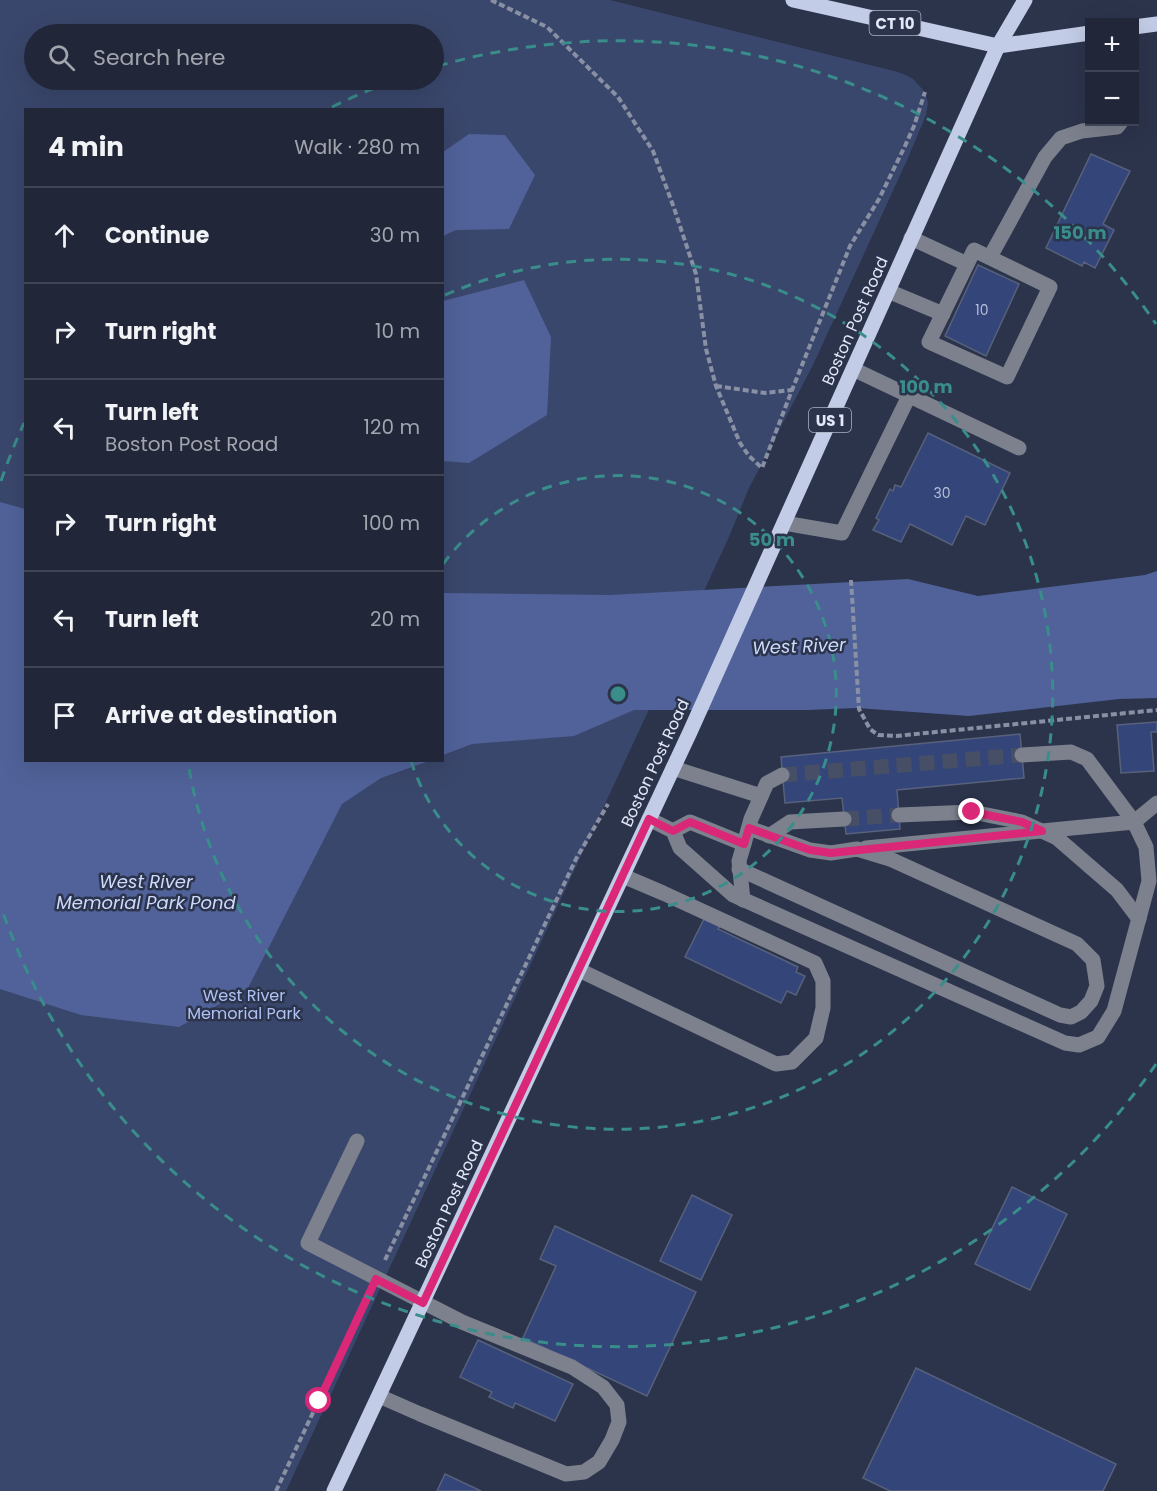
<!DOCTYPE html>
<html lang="en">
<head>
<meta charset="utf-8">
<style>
	:root { --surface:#212739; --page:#292f41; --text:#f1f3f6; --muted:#a2a5ae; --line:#3e4453 }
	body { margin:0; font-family:Poppins,sans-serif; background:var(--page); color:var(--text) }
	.controls { position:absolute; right:18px; top:18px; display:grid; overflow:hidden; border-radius:0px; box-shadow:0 6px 24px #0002 }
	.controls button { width:54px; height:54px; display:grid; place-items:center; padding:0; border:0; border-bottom:2px solid var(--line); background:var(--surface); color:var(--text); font:30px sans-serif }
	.stop { position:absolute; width:18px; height:18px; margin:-14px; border:4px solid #db2777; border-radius:50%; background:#fff }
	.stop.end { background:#db2777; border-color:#fff; box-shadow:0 2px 6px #0008 }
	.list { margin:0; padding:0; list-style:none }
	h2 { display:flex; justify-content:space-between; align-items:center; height:78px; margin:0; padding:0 24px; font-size:26px }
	h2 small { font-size:20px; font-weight:400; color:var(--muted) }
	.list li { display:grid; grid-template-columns:39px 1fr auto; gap:18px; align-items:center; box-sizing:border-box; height:96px; padding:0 24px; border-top:2px solid var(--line) }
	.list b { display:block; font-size:22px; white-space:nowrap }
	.list p { margin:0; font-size:20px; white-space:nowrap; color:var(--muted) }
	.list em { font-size:20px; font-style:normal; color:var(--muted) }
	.icon { flex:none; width:33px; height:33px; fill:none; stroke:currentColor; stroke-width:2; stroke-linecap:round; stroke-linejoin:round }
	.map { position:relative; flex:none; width:1157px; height:1491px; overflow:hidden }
	.search { position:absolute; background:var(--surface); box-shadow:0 6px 24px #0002; left:24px; top:24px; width:420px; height:66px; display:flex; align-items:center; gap:15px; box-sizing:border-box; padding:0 21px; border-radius:33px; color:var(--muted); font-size:22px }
	.panel { position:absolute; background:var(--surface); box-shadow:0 6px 24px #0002; left:24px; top:108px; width:420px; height:654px; border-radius:0px }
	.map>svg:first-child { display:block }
	.green { fill:#3a476c; fill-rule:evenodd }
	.water { fill:#506299 }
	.building { fill:#344579; stroke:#57617c; stroke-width:1.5 }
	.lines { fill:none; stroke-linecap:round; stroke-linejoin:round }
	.minor-tunnel { stroke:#474f66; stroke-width:15; stroke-dasharray:15 8; stroke-linecap:butt }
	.path { stroke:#8990a4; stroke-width:4; stroke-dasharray:6 3; stroke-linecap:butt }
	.minor { stroke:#7c818d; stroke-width:15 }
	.major { stroke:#c2cce6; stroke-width:15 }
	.route { stroke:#db2777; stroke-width:8 }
	.ring { fill:none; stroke:#398d8a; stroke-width:3; stroke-dasharray:10 8 }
	.labels { text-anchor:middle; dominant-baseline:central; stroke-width:5; stroke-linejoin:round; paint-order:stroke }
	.number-label { font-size:14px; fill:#b6bfd8 }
	.shield { fill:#2c344c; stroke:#abb2c4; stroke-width:1.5 }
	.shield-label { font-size:15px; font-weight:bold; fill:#e2e8f8 }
	.street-label { font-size:16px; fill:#e2e8f8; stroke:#2c344c }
	.park-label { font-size:16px; fill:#afc1f2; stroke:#2c344c }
	.water-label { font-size:18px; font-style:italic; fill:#cddafc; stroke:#2c344c }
	.centre { fill:#398d8a; stroke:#2c344c; stroke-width:3 }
	.ring-label { font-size:18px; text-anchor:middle; font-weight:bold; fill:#398d8a; stroke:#2c344c; stroke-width:5; stroke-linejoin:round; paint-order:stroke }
</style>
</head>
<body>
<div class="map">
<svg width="1157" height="1491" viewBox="0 0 1157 1491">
	<rect width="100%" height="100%" fill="#2c344c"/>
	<path class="green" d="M0,0h610l288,72 14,6 13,14 3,11 -2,12 -18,43 -95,207 -64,123 -20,49 -443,954h-286zM34,34h400v46h-400zM26,110h416v650h-416z"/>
	<g class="water">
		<path d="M469,134l36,1 30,40 -26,54 -53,1 -13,6v-84z"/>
		<path d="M524,280l27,57 -4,78 -78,48 -26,-2v-160z"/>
		<path d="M0,502l25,7 1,251 403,1 -48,17 -39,26 -94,184 -69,39 -98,-12 -81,-26z"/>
		<path d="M1157,571v127l-38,1 -150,17 -112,-8 -50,2h-173l-60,26 -102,8 -29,11v-162l167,2 298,-16 70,17 167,-21z"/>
	</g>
	<g class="building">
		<path d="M1091,154l39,17 -27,53 11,6 -19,38 -11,-6 -2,4 -36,-18z"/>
		<path d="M978,265l41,19 -33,72 -41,-20z"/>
		<path d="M928,433l82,40 -25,52 -19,-9 -14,29 -42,-21 -9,18 -28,-12 6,-10 -3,-2 14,-29 3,2 2,-6 6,2z"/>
		<path d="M1157,722v10h-6l3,39 -33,2 -4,-48z"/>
		<path d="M1020,734l4,44 -127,12 3,39 -54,5 -4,-36 -57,5 -4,-46z"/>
		<path d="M705,917l16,7 -3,5 80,38 -2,5 9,4 -9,19 -9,-4 -6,12 -96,-46z"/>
		<path d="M1012,1187l55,27 -37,76 -55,-26z"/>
		<path d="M692,1195l40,20 -31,65 -41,-19z"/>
		<path d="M555,1226l141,66 -49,104 -124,-58 33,-72 -16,-7z"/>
		<path d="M478,1340l95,44 -18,37 -40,-18 -2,5 -24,-11 3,-5 -32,-15z"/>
		<path d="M916,1368l200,96 -13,27h-213l-27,-13z"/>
		<path d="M445,1474l36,17h-44z"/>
	</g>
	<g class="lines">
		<g class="minor-tunnel">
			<path d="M782,775l240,-20"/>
			<path d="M844,819l55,-4"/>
		</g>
		<g class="path">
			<path d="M491,0l56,27 71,70 35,54 21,57 22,66 10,75 10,37 24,57 9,13 13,12 30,-78 58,-144 29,-47 26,-53 9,-20 11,-34"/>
			<path d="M716,386l49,7 27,-3"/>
			<path d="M851,580l8,129 11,20 8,6 18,1 261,-26"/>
			<path d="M385,1260l191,-401 32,-55"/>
			<path d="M276,1491l92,-195"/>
		</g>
		<g class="minor">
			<path d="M911,238l56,26"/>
			<path d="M974,250l76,37 -43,90 -78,-35z"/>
			<path d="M990,257l55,-100 16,-19 21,-7 35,-4 4,-5"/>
			<path d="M888,291l55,23"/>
			<path d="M853,369l166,79"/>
			<path d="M784,523l58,10 67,-137"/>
			<path d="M673,768l88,28"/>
			<path d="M899,815l73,-3 50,10 35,16 60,52 22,29"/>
			<path d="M649,819l24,12 7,17 53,47 332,148 14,2 19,-8 16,-26 35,-130 -3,-34 -12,-25 -47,-63 -16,-7 -49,3"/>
			<path d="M673,831l17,-9 54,22"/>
			<path d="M769,836l21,-14 54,-3"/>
			<path d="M866,848l268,-26 23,-19"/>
			<path d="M739,869l321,146 11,2 10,-5 10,-11 6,-15 -4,-26 -16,-16 -187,-85 -33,-10 -26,4 -21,-3 -61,-22"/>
			<path d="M743,900l-4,-39 5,-17 7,-25 16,-36 15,-8"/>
			<path d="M579,970l197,94 16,-2 24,-24 7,-30v-27l-8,-18 -152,-70 -40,-17"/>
			<path d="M357,1141l-49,102 154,79 110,45 31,20 14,18 2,17 -7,18 -13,22 -15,10 -18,2 -146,-60 -41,-18"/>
		</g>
		<g class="major">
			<path d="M793,0l205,46 92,-13"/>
			<path d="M1134,27l23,-3"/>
			<path d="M334,1491l356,-759 308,-686 27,-46"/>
		</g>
	</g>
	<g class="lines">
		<path class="route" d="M319,1401l57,-122 47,24 226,-484 24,12 17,-9 54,22 5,-16 61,22 21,3 211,-22 -20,-9 -50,-10"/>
	</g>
	<g class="ring">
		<path d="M443 564A218 218 0 1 1 411 761"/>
		<path d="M445 295A435 435 0 1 1 188 762"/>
		<path d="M1156 1064A653 653 0 0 1 1 907M1 481A653 653 0 0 1 24 423M332 107A653 653 0 0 1 395 80M438 66A653 653 0 0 1 1156 324"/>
	</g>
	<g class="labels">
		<g class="number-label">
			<text x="982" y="310">10</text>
			<text x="942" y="493">30</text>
		</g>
		<g class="shield">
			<rect x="869.5" y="11" width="51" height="24" rx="4.5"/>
			<rect x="809" y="408" width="42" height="24" rx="4.5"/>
		</g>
		<g class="shield-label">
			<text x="895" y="23">CT 10</text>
			<text x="830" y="420">US 1</text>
		</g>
		<g class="street-label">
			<text transform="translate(855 321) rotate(-66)">Boston Post Road</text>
			<text transform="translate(655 763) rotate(-65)">Boston Post Road</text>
			<text transform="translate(449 1204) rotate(-65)">Boston Post Road</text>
		</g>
		<g class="park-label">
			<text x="244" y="995">West River<tspan x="244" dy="18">Memorial Park</tspan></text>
		</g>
		<g class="water-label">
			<text transform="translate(799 646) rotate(-2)">West River</text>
			<text x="146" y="881">West River<tspan x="146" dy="21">Memorial Park Pond</tspan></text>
		</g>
	</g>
	<circle cx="618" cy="694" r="9" class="centre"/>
	<g class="ring-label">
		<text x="1080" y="239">150 m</text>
		<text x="926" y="393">100 m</text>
		<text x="772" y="546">50 m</text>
	</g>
</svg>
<div class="controls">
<button>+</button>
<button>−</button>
</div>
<div class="stop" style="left:319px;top:1401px"></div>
<div class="stop end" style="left:972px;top:812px"></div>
<div class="search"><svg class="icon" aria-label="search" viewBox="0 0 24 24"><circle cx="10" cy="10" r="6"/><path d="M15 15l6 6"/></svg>Search here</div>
<section class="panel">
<h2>4 min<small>Walk · 280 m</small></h2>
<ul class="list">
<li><svg class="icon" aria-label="ahead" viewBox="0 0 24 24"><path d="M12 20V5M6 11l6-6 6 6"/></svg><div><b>Continue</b></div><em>30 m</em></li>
<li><svg class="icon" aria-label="right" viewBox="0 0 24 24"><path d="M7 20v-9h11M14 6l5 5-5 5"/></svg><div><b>Turn right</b></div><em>10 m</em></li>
<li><svg class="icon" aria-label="left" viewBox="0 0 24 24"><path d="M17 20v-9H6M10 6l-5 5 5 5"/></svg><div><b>Turn left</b><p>Boston Post Road</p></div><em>120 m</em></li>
<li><svg class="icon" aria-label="right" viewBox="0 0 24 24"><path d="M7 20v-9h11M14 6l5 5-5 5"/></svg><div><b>Turn right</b></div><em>100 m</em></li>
<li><svg class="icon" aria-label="left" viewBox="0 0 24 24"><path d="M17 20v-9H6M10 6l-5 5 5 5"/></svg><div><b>Turn left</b></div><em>20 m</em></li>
<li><svg class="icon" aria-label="arrive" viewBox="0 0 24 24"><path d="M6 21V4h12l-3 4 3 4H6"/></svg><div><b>Arrive at destination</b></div></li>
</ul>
</section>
</div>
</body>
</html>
